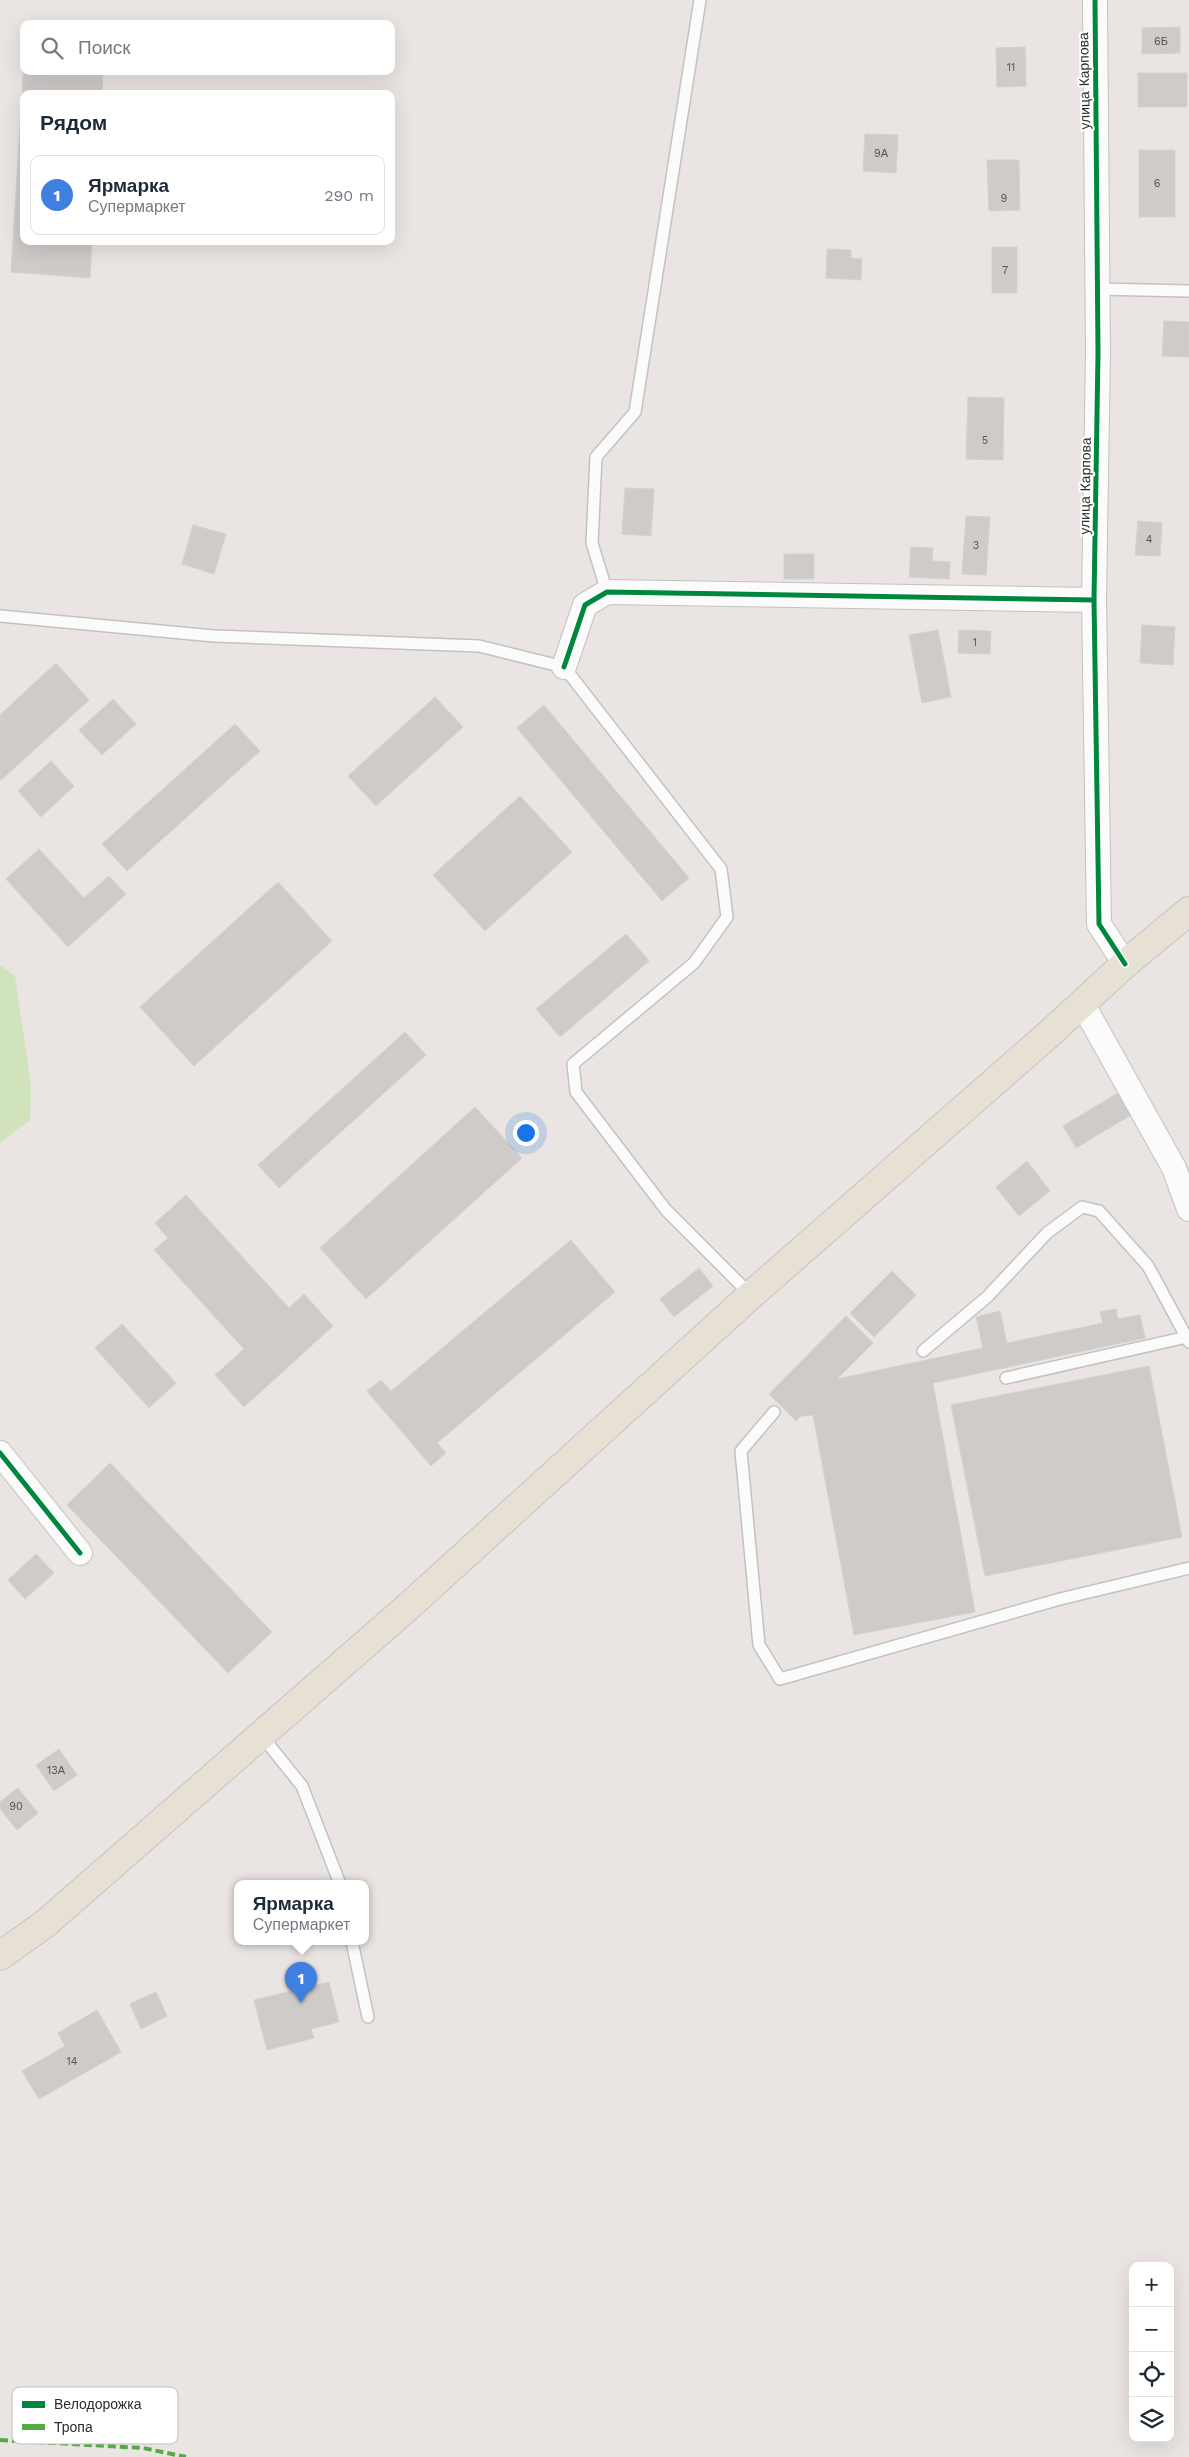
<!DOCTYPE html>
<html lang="ru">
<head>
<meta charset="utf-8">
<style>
	:root { --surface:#fff; --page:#f6f6f7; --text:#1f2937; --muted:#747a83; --line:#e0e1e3; --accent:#d93025 }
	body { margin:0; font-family:"Work Sans",sans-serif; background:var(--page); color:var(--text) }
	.controls { position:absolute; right:15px; bottom:15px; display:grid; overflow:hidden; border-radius:10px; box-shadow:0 5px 20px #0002 }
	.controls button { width:45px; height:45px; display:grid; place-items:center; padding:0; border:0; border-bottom:1px solid var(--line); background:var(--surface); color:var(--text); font:25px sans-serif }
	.you { position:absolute; left:525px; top:1132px; width:18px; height:18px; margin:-12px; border:4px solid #fff; border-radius:50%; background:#1a73e8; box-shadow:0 0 0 8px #1a73e833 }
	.badge { display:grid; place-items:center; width:32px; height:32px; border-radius:50%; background:var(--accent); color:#fff; font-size:16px; font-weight:700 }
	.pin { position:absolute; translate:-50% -41px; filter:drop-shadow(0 1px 2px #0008) }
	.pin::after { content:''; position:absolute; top:26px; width:18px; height:15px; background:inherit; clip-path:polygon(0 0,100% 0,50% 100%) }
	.popup { position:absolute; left:234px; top:1880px; width:135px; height:65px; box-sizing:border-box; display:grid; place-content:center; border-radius:10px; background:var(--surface); filter:drop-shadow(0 1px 4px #0005); font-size:16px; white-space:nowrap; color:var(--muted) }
	.popup b { font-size:19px; color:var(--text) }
	.popup::after { content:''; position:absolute; left:50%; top:100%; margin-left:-10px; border:10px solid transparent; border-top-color:var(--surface) }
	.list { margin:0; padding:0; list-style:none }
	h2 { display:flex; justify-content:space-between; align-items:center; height:65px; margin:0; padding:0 20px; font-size:21px }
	h2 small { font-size:16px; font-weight:400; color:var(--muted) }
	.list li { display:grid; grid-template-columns:32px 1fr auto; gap:15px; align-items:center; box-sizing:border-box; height:80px; margin:0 10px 10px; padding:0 10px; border:1px solid var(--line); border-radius:10px }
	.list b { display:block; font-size:19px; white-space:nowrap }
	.list p { margin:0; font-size:16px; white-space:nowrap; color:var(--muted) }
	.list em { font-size:16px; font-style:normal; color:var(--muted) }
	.icon { flex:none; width:28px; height:28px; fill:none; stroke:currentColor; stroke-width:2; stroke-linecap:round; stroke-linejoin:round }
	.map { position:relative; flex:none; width:1189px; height:2457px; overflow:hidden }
	.search { position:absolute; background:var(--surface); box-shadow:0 5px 20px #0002; left:20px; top:20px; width:375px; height:55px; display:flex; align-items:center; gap:12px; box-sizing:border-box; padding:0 18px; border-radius:10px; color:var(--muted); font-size:19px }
	.panel { position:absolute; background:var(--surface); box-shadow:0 5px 20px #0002; left:20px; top:90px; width:375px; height:155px; border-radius:10px }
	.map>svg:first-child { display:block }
	.green { fill:#d1e3bc }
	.building { fill:#cecbc9; stroke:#d5d1ce }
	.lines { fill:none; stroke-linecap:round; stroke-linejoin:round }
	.lane-casing { stroke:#c3c2c2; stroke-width:14 }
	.street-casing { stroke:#c3c2c2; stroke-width:26 }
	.primary-casing { stroke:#c5c3c2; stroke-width:30 }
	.lane { stroke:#fcfbfb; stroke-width:11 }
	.street { stroke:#fcfbfb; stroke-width:24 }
	.primary { stroke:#e6e0d5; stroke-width:28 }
	.quiet { stroke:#54ab44; stroke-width:4; stroke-dasharray:8 4; stroke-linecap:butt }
	.cycleway-casing { stroke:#fff; stroke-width:8 }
	.cycleway { stroke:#00873e; stroke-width:5 }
	.labels { text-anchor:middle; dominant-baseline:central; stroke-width:4; stroke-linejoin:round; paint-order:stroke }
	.number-label { font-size:11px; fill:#565554 }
	.street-label { font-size:14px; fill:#2b2b2b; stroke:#fff }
	.key { fill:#fff; stroke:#bfbfbf; stroke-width:1 }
	.key-label { font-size:14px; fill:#2b2b2b }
</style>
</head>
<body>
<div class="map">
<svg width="1189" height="2457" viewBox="0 0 1189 2457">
	<rect width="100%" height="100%" fill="#eae5e2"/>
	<path class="green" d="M0,965l15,11 16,109 -1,35 -30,23z"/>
	<g class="building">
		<path d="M1180,27v26l-38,1v-26z"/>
		<path d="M1025,47l1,39 -29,1 -1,-39z"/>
		<path d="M24,62v9h79l-1,23h-78v147h68l-2,37 -79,-6z"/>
		<rect x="1138" y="73" width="49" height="34"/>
		<path d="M865,134l33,1 -2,38 -33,-2z"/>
		<rect x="1139" y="150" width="36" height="67"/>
		<path d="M987,160h32l1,50 -31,1z"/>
		<rect x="992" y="247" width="25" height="46"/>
		<path d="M827,249l24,1v8l11,1 -1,21 -35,-2z"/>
		<path d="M1164,321l25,1v35l-27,-1z"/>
		<path d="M968,397l36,1 -1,62 -37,-1z"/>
		<path d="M625,488l29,1 -3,47 -29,-2z"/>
		<path d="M966,516l24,1 -4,58 -24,-1z"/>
		<path d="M1138,521l24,2 -2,33 -25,-1z"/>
		<path d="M193,525l33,9 -12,40 -32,-10z"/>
		<path d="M911,547l22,1 -1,13 18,1 -1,17 -40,-2z"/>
		<rect x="784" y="554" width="30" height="25"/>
		<path d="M1142,625l33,2 -2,38 -33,-2z"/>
		<path d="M938,630l13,67 -29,6 -13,-68z"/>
		<path d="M959,630l32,1 -1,23 -32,-1z"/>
		<path d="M56,663l33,37 -89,81v-66z"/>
		<path d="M435,697l28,30 -87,79 -28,-30z"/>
		<path d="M113,699l23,25 -34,31 -23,-25z"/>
		<path d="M544,705l145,173 -27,23 -145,-173z"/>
		<path d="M235,724l25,27 -133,120 -25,-27z"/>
		<path d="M51,761l23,25 -33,31 -23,-26z"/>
		<path d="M520,796l52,56 -87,79 -52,-56z"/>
		<path d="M39,849l45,49 25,-22 17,18 -58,53 -62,-68z"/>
		<path d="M278,882l54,59 -138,125 -54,-59z"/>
		<path d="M626,934l23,27 -89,76 -24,-28z"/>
		<path d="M405,1032l21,23 -147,133 -21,-23z"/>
		<path d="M1118,1093l13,22 -55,33 -13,-22z"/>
		<path d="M475,1107l47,51 -156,141 -46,-51z"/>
		<path d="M1027,1161l23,30 -31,25 -23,-29z"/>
		<path d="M186,1195l103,113 15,-14 29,32 -89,81 -29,-32 29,-26 -90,-99 14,-12 -13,-15z"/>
		<path d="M571,1240l44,52 -178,151 9,10 -15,13 -64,-75 14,-11 10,11z"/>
		<path d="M699,1268l14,18 -39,31 -14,-18z"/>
		<path d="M892,1271l24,24 -42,42 -24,-24z"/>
		<path d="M1116,1309l2,10 22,-4 5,23 -212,45 42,229 -121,23 -41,-220 -12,1 -5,5 -27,-27 77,-78 27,27 -36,36 146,-31 -7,-31 24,-6 7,32 96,-20 -3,-11z"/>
		<path d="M122,1324l54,59 -27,25 -54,-60z"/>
		<path d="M1149,1366l33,171 -197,39 -34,-171z"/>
		<path d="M110,1463l162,169 -44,41 -161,-168z"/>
		<path d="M36,1554l18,19 -29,26 -17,-19z"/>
		<path d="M59,1749l18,26 -23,16 -18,-26z"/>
		<path d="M18,1788l20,25 -21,17 -17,-21v-7z"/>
		<path d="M329,1982l10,40 -28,7 3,9 -47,12 -13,-50z"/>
		<path d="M156,1992l11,24 -26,13 -11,-25z"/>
		<path d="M97,2010l24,42 -82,47 -17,-28 43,-25 -7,-13z"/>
	</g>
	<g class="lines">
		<g class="lane-casing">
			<g id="lane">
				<path d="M1097,289l92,2"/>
				<path d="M607,592l-15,-49 4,-86 39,-45 65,-412"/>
				<path d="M0,616l214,20 265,10 85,21 157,202 6,48 -33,46 -121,101 3,28 90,118 85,85"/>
				<path d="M923,1351l64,-54 60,-64 35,-26 17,4 49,55 41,76"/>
				<path d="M1006,1378l181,-41"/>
				<path d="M774,1412l-33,39 18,194 21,34 280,-80 129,-31"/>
				<path d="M261,1735l41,51 38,98"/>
				<path d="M352,1942l16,75"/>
			</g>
		</g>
		<g class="street-casing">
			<g id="street">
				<path d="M1095,0l3,353 -4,247 5,324 26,40"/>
				<path d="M564,667l21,-62 22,-13 487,8"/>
				<path d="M1082,1003l92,165 15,41"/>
				<path d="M0,1453l80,100"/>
			</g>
		</g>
		<g class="primary-casing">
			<path id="primary" d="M0,1956l46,-33 364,-318 341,-310 298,-261 76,-70 64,-53"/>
		</g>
		<use href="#lane" class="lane"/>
		<use href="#street" class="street"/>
		<use href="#primary" class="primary"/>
		<path class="quiet" d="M0,2440l143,8 43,9"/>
		<g class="cycleway-casing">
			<g id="cycleway">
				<path d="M1095,0l3,353 -4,247 5,324 26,40"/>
				<path d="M564,667l21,-62 22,-13 487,8"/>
				<path d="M0,1453l80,100"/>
			</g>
		</g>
		<use href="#cycleway" class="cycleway"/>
	</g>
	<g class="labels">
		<g class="number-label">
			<text x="1161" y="41">6Б</text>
			<text x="1011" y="67">11</text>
			<text x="881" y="153">9А</text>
			<text x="1157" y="183">6</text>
			<text x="1004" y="198">9</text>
			<text x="1005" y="270">7</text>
			<text x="985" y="440">5</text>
			<text x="1149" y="539">4</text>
			<text x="976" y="545">3</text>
			<text x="975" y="642">1</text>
			<text x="56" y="1770">13А</text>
			<text x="16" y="1806">90</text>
			<text x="72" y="2061">14</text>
		</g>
		<g class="street-label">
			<text transform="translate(1084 81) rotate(-91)">улица Карпова</text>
			<text transform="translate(1085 486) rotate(-89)">улица Карпова</text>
		</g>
	</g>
	<rect x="12" y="2387" width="166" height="57" rx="8" class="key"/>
	<rect x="22" y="2401" width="23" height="7" fill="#00873e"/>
	<rect x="22" y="2424" width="23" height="6" fill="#54ab44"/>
	<g class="key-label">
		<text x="54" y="2409">Велодорожка</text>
		<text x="54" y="2432">Тропа</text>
	</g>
</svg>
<div class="controls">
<button>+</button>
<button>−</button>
<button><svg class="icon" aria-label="locate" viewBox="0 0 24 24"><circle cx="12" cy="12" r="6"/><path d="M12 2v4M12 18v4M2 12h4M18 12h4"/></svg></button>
<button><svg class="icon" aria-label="layers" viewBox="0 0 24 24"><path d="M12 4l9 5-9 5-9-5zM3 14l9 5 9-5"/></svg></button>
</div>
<div class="you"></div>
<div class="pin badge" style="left:301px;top:2003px;background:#3f7fe0">1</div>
<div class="popup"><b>Ярмарка</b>Супермаркет</div>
<div class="search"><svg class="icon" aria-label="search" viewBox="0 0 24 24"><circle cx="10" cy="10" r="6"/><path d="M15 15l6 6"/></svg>Поиск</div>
<section class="panel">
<h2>Рядом<small></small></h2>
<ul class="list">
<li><span class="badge" style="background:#3f7fe0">1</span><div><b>Ярмарка</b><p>Супермаркет</p></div><em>290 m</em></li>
</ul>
</section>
</div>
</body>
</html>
